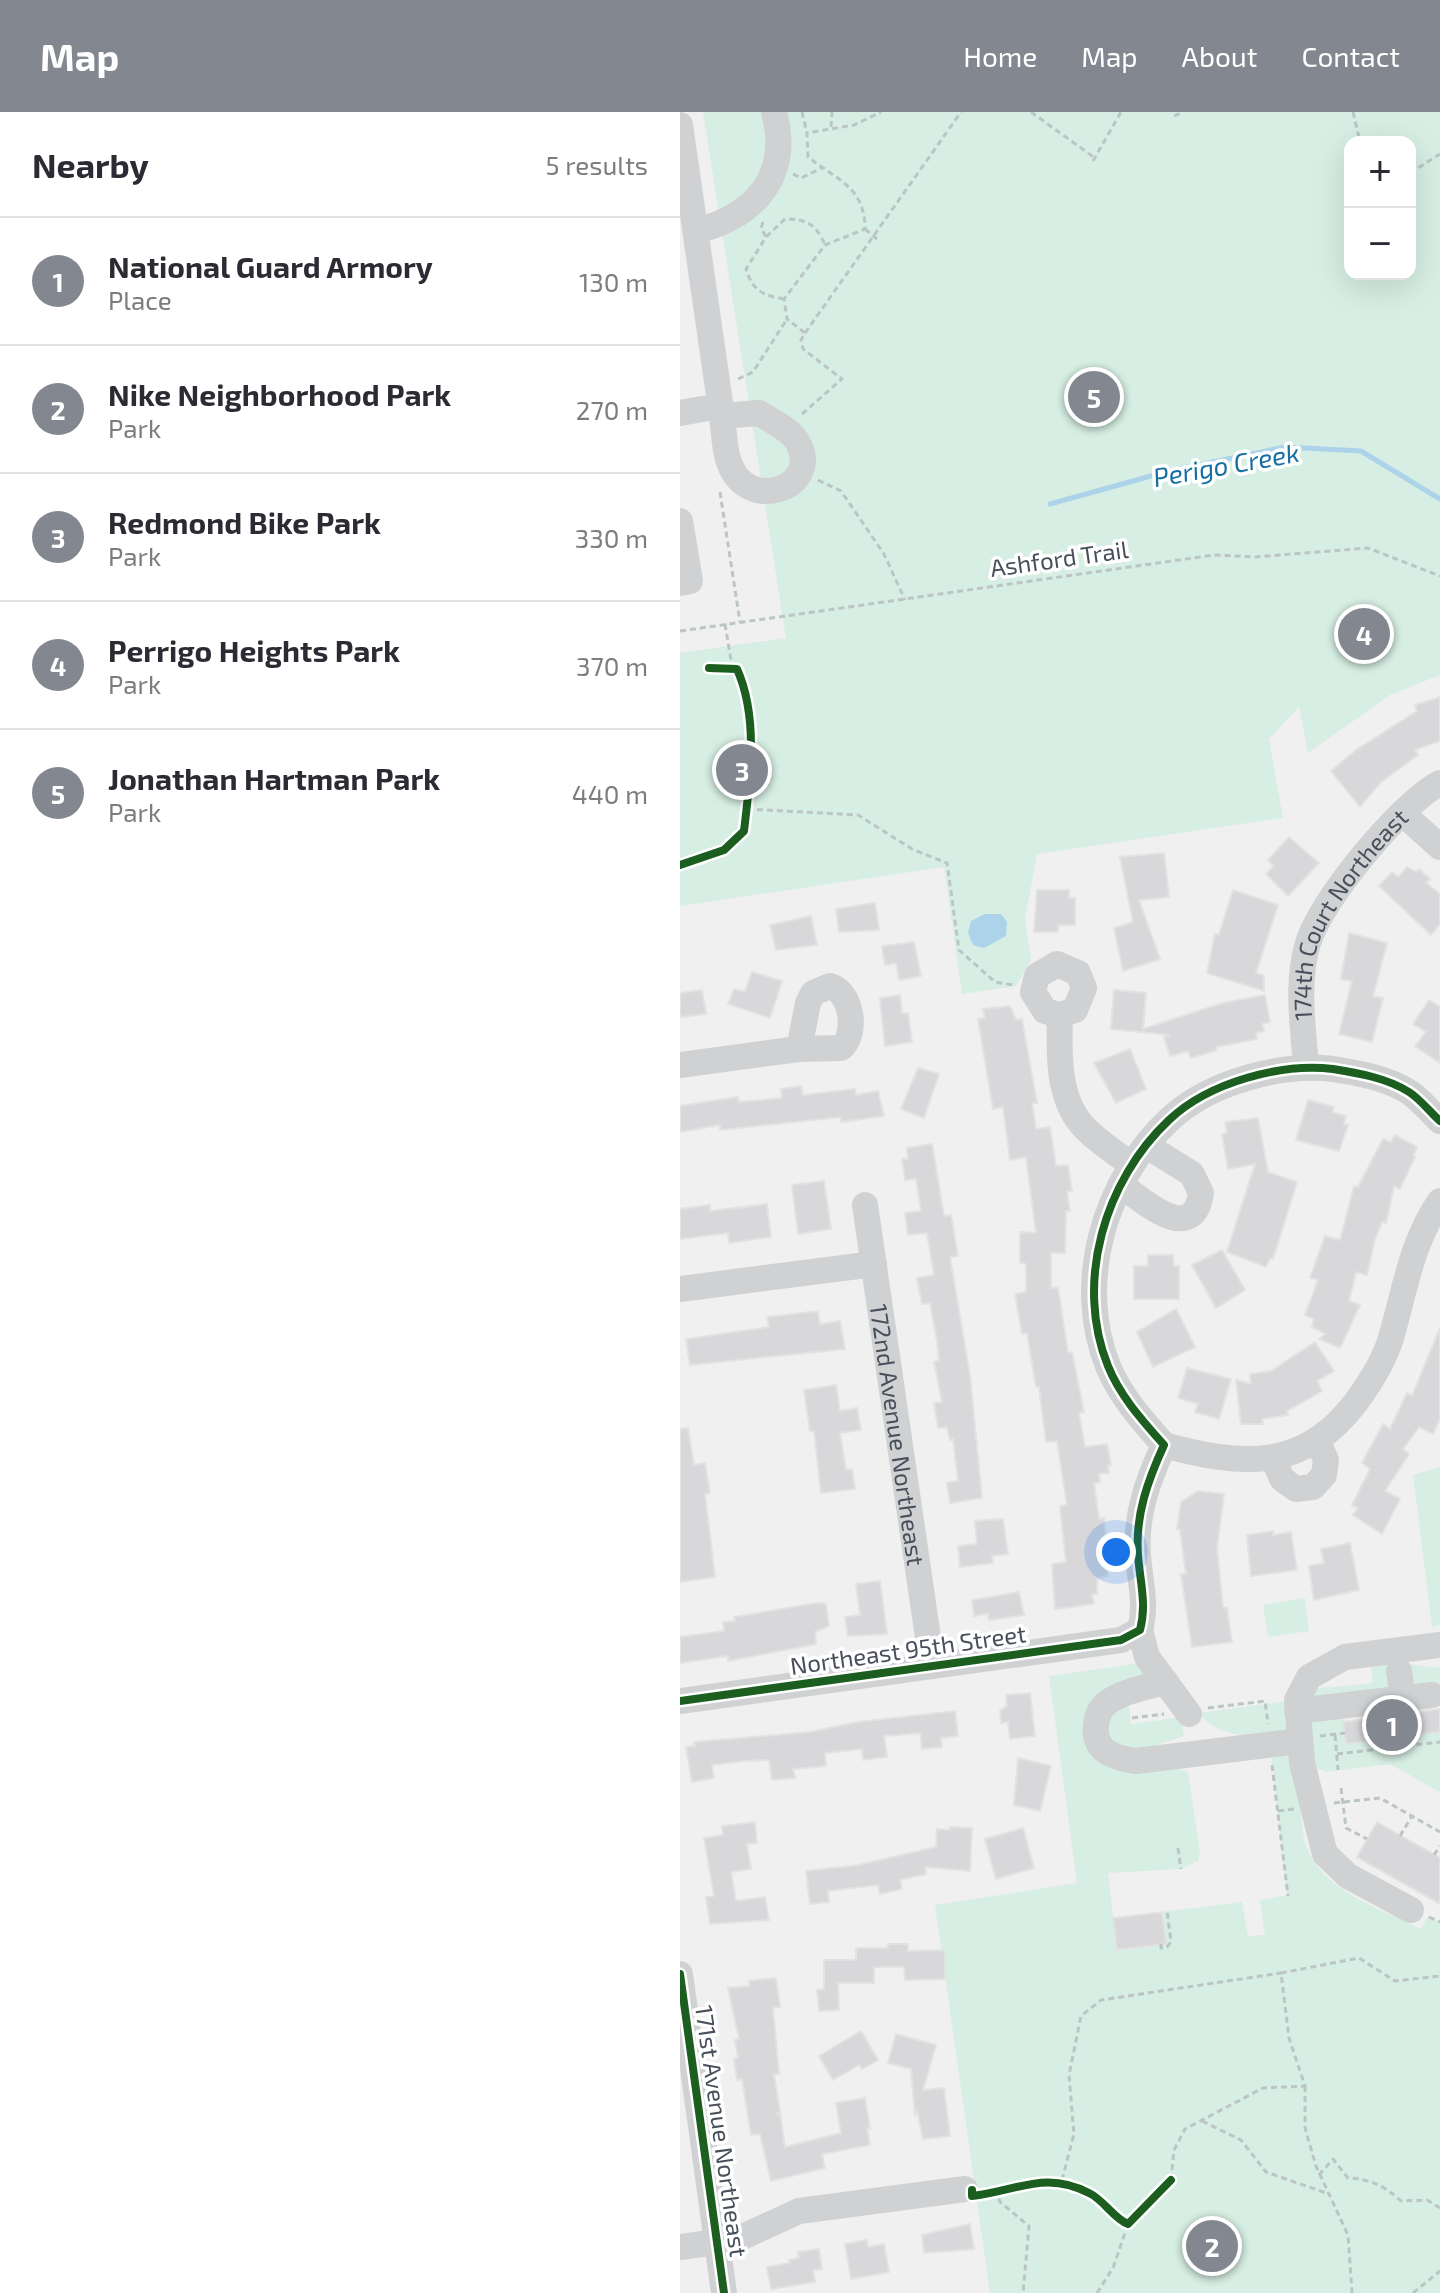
<!DOCTYPE html>
<html lang="en">
<head>
<meta charset="utf-8">
<style>
	:root { --surface:#fff; --page:#f7f7f7; --text:#2b2b33; --muted:#7c7c81; --line:#e1e1e2; --accent:#83878f }
	body { margin:0; font-family:"Exo 2",sans-serif; background:var(--page); color:var(--text) }
	.controls { position:absolute; right:24px; top:24px; display:grid; overflow:hidden; border-radius:16px; box-shadow:0 8px 32px #0002 }
	.controls button { width:72px; height:72px; display:grid; place-items:center; padding:0; border:0; border-bottom:2px solid var(--line); background:var(--surface); color:var(--text); font:40px sans-serif }
	.you { position:absolute; left:436px; top:1440px; width:28px; height:28px; margin:-20px; border:6px solid #fff; border-radius:50%; background:#1a73e8; box-shadow:0 0 0 12px #1a73e833 }
	.badge { display:grid; place-items:center; width:52px; height:52px; border-radius:50%; background:var(--accent); color:#fff; font-size:26px; font-weight:700 }
	.pin { position:absolute; translate:-50% -50%; border:4px solid #fff; box-shadow:0 2px 8px #0006 }
	.list { margin:0; padding:0; list-style:none }
	h2 { display:flex; justify-content:space-between; align-items:center; height:104px; margin:0; padding:0 32px; font-size:34px }
	h2 small { font-size:26px; font-weight:400; color:var(--muted) }
	.list li { display:grid; grid-template-columns:52px 1fr auto; gap:24px; align-items:center; box-sizing:border-box; height:128px; padding:0 32px; border-top:2px solid var(--line) }
	.list b { display:block; font-size:30px; white-space:nowrap }
	.list p { margin:0; font-size:26px; white-space:nowrap; color:var(--muted) }
	.list em { font-size:26px; font-style:normal; color:var(--muted) }
	.map { position:relative; flex:none; width:760px; height:2181px; overflow:hidden }
	header { display:flex; align-items:center; gap:48px; box-sizing:border-box; height:112px; padding:0 40px; background:var(--accent); color:#fff }
	header strong { font-size:38px }
	nav { display:flex; gap:44px; margin-inline-start:auto; font-size:28px }
	main { display:flex }
	aside { flex:1; background:var(--surface) }
	.map>svg:first-child { display:block }
	.green { fill:#d6eee3; fill-rule:evenodd }
	.water { fill:#add3ea }
	.lines { fill:none; stroke-linecap:round; stroke-linejoin:round }
	.stream { stroke:#add3ea; stroke-width:5 }
	.building { fill:#d8d8da; stroke:#e2e2e3; stroke-width:2 }
	.path { stroke:#bbc6c4; stroke-width:3; stroke-dasharray:6 4; stroke-linecap:butt }
	.minor { stroke:#cfd1d3; stroke-width:26 }
	.cycleway-casing { stroke:#fff; stroke-width:13 }
	.cycleway { stroke:#1b5e20; stroke-width:8 }
	.labels { text-anchor:middle; dominant-baseline:central; stroke-width:7; stroke-linejoin:round; paint-order:stroke }
	.street-label { font-size:24px; fill:#484f5b; stroke:#fff }
	.water-label { font-size:26px; font-style:italic; fill:#156fa2; stroke:#fff }
</style>
</head>
<body>
<header>
<strong>Map</strong>
<nav><a>Home</a><a>Map</a><a>About</a><a>Contact</a></nav>
</header>
<main>
<aside>
<h2>Nearby<small>5 results</small></h2>
<ul class="list">
<li><span class="badge">1</span><div><b>National Guard Armory</b><p>Place</p></div><em>130 m</em></li>
<li><span class="badge">2</span><div><b>Nike Neighborhood Park</b><p>Park</p></div><em>270 m</em></li>
<li><span class="badge">3</span><div><b>Redmond Bike Park</b><p>Park</p></div><em>330 m</em></li>
<li><span class="badge">4</span><div><b>Perrigo Heights Park</b><p>Park</p></div><em>370 m</em></li>
<li><span class="badge">5</span><div><b>Jonathan Hartman Park</b><p>Park</p></div><em>440 m</em></li>
</ul>
</aside>
<div class="map">
<svg width="760" height="2181" viewBox="0 0 760 2181">
	<rect width="100%" height="100%" fill="#f1f0f0"/>
	<g class="green">
		<path d="M23,0h737v563l-50,20 -82,58 -9,-46 -30,32 14,79 -246,36 -12,65 6,41 -15,26 -54,8 -18,-127 -264,39v-253l106,-15zM670,30h60v132h-60z"/>
		<path d="M760,1355v158l-8,2 -19,-152z"/>
		<path d="M625,1486l4,33 -41,6 -5,-32z"/>
		<path d="M696,1548l64,8v28l-47,-9 -79,15 -5,-13 64,-6 -2,-16z"/>
		<path d="M461,1551l5,9 -56,67 98,33 12,81 -2,8 -17,8 -73,4 9,77 45,-38 80,-10 6,34 17,-1 -5,-35 27,-5 -16,-141c9,-1 16,-1 21,8 11,17 5,66 17,91 19,40 75,57 112,76l7,-13 12,6v371h-450l-55,-388 142,-22 -28,-207z"/>
		<path d="M760,1586v7l-97,13 3,25 94,-11v60l-50,-28 -65,8 -12,-6 -4,-47z"/>
		<path d="M448,1588l3,24 50,-7 3,19 -54,18 -13,-2 -14,-27 4,-9z"/>
		<path d="M609,1589v24l-4,7c-33,5 -63,8 -87,-19z"/>
	</g>
	<path class="water" d="M305,802h16l6,8 -1,14 -22,12 -11,-3 -5,-12 3,-12z"/>
	<g class="lines">
		<path class="stream" d="M370,392l119,-33 116,-24 76,4 79,48"/>
	</g>
	<g class="building">
		<path d="M760,585v44l-25,9 3,5 -37,27 -21,25 -29,-36 25,-21 61,-39 -2,-6z"/>
		<path d="M609,725l30,26 -31,33 -22,-22 8,-8 -6,-6z"/>
		<path d="M484,741l5,44 -30,3 21,59 -37,12 -9,-43 19,-6 -13,-65z"/>
		<path d="M727,755l9,5 3,-3 11,10 -4,4 14,11v30l-9,11 -52,-49 13,-14 6,5z"/>
		<path d="M357,778h32v8h6v27h-17v7h-24z"/>
		<path d="M553,778l45,15 -22,68 8,3v15l-57,-18 8,-39 4,1z"/>
		<path d="M195,791l4,27 -40,2 -3,-23z"/>
		<path d="M131,804l6,29 -41,5 -6,-25z"/>
		<path d="M669,821l38,10 -14,53 10,2 -11,44 -33,-8 13,-53 -11,-2z"/>
		<path d="M234,830l7,34 -22,4 -3,-17 -11,2 -3,-19z"/>
		<path d="M72,860l30,9 -12,37 -42,-14 6,-15 11,3z"/>
		<path d="M22,878l4,24 -26,3v-24z"/>
		<path d="M434,878l32,3 -3,36 80,-26 42,-8 5,27 -8,2 2,7 -8,2 1,6 -41,8 1,3 -26,8 -3,-7 -18,5 -6,-19 6,-2 -59,-6z"/>
		<path d="M220,883l2,18h6l4,29 -27,4 -5,-48z"/>
		<path d="M749,888l11,7v56l-25,-17 11,-14 -13,-8z"/>
		<path d="M330,894l6,14 6,-1 15,84h-5l4,26 14,-2 6,39 12,-1 4,26 -5,1 3,19h-4l-1,42h-14v35l7,-1 10,66 4,-1 12,60 -5,1 6,34 22,-3 4,21h-3l1,8 -10,1 1,8 -6,1 5,36 5,-1 3,29 -4,1 5,28 -11,2v16h-5l2,10 -39,5 -3,-45 14,-2 -6,-56 7,-1 -10,-64 -11,1 -7,-55h-3l-9,-54 -5,1 -7,-40 11,-2v-28l-6,-1v-31l16,1 -10,-76 -16,3 -7,-53 -10,2 -15,-90 7,-1 -2,-9z"/>
		<path d="M450,937l16,40 -30,14 -22,-40z"/>
		<path d="M238,956l21,6 -15,44 -23,-9z"/>
		<path d="M121,974l2,9 52,-6 1,6 22,-4 6,25 -43,6v-5l-121,13v-5l-40,7v-26l58,-9 1,5 43,-4 -1,-9z"/>
		<path d="M628,988l26,7 -2,5 14,4 -2,8 4,1 -9,26 -43,-11z"/>
		<path d="M578,1006l10,54 29,10 -24,77 -3,-1 -4,9 -39,-15 28,-88 -27,5 -6,-35 5,-1 -2,-11z"/>
		<path d="M715,1023l22,12 -4,8 2,2 -15,32 -6,-3 -8,37 -4,-1 -7,17 -8,36 -11,-3 -7,29 11,4 -20,43 -21,-9 7,-5 -14,-7 2,-8 -9,-4 13,-35 -8,-2 15,-42 15,4 14,-54 4,1 25,-48 8,3z"/>
		<path d="M252,1032l12,72 7,-1 7,41 -8,1 20,118 12,123 -32,5 -3,-20 11,-2 -5,-42 -3,1 -3,-13 -9,1 -4,-25 8,-1 -8,-40 5,-1 -2,-20 -7,-38 -8,1 -5,-26 17,-3 -7,-42 -19,2 -3,-22 16,-2 -5,-32 -11,1 -3,-21h6l-1,-11z"/>
		<path d="M144,1069l7,48 -33,5 -6,-49z"/>
		<path d="M87,1092l4,33 -42,6 -1,-10 -48,6v-30l30,-4v6z"/>
		<path d="M542,1138l23,40 -29,18 -24,-43z"/>
		<path d="M468,1143h25l1,11h5v33h-45v-33h14z"/>
		<path d="M496,1197l19,38 -42,20 -16,-35z"/>
		<path d="M138,1199l2,13 20,-3 5,28 -155,16 -4,-26 83,-12 -2,-10z"/>
		<path d="M760,1216v90l-7,16 -14,-7 -16,22 6,5 -24,37 15,8 -18,35 -29,-19 5,-7 -6,-3 18,-36 -8,-6 21,-39 7,5 17,-36 5,3z"/>
		<path d="M635,1230l19,29 -17,10 5,10 -35,20 1,4 -26,4 1,5h-22l-5,-44 15,4 -1,-10 21,-3z"/>
		<path d="M507,1256l44,11 -12,40 -24,-7 3,-8 -20,-6z"/>
		<path d="M156,1273l4,26 17,-3 4,22 -21,3 6,37 6,-1 3,20 -34,4 -7,-62h-4l-6,-41z"/>
		<path d="M8,1316l6,37 11,-2 5,30 -5,1 10,83 -35,5v-153z"/>
		<path d="M518,1379l26,3 -7,54 6,60h4l5,34 -40,5 -11,-73h5l-6,-44 -3,-1 4,-27z"/>
		<path d="M323,1407l5,35 -16,2 1,7 -33,4 -2,-21 19,-2 -2,-23z"/>
		<path d="M593,1419v4l18,-3 6,38 -46,6 -4,-41z"/>
		<path d="M670,1431l9,47 -45,10 -5,-34 15,-3 -3,-14z"/>
		<path d="M200,1469l7,53 -39,2 -3,-19 15,-2 -4,-31z"/>
		<path d="M339,1480l5,23 -35,5 -1,-6 -14,2 -2,-16z"/>
		<path d="M137,1491l9,1 3,22 -14,6 1,12 -88,17v-5l-48,7v-26l44,-6 -1,-9 12,-1 -1,-4z"/>
		<path d="M350,1581l5,43 -25,3 -2,-17 -7,1 -1,-12 7,-5 -1,-11z"/>
		<path d="M760,1597v23l-94,12 -3,-22z"/>
		<path d="M275,1599l3,25 -17,2 1,9 -20,2 -2,-16 -36,3 3,21 -24,3 -1,-11 -37,4 1,13 -33,3 2,9 -23,2 -3,-20 -26,1 -31,4 2,13 -22,4 -6,-35 9,-1 -1,-4 116,-10 48,-10z"/>
		<path d="M338,1646l33,8 -11,45 -26,-6z"/>
		<path d="M75,1710l2,21 -10,1 4,25 -20,3 5,29 29,-4 4,23 -59,4 -4,-27 8,-1 -10,-58 19,-3 -1,-9z"/>
		<path d="M697,1710l63,36v46l-83,-47z"/>
		<path d="M270,1715l22,1 -2,43 -45,-4 1,7 -26,6 2,9 -22,5 -2,-9 -50,6 1,11 -19,2 -4,-33 53,-6 77,-18 1,-18 13,1z"/>
		<path d="M343,1716l11,40 -38,11 -11,-40z"/>
		<path d="M482,1800l4,32 -49,6 -4,-32z"/>
		<path d="M208,1832h20v7l37,-1v29l-40,1 -1,-13h-30v16h-36l1,27 -20,1 -2,-21 7,-1v-29h32v-12h32z"/>
		<path d="M96,1866l4,29 -7,1 6,66h-5l6,38 -4,2 4,-1 5,34 56,-14 -5,-30 29,-5 5,30h-3l3,17 -48,9 3,14 -54,13 -11,-47 -9,1 -9,-56 -5,1 -3,-21 4,-1 -3,-18 4,-1 -11,-51 21,-2v-5z"/>
		<path d="M181,1919l17,29 -16,9 -3,-4 -26,15 -14,-24z"/>
		<path d="M216,1922l40,11 -13,45 21,-2 6,48 -27,3 -6,-28 -2,4 -4,-46 -23,-6z"/>
		<path d="M290,2112l4,25 -50,4 -2,-18z"/>
		<path d="M187,2128l1,7 16,-3 5,28 -38,7 -6,-35z"/>
		<path d="M139,2137l3,20 -9,1 2,12 -44,7 -4,-22 23,-4 -1,-3 10,-2 -1,-6z"/>
	</g>
	<g class="lines">
		<g class="path">
			<path d="M122,0l5,21"/>
			<path d="M351,0l64,46"/>
			<path d="M673,0l7,30"/>
			<path d="M494,4l9,-4"/>
			<path d="M151,15l1,-15"/>
			<path d="M413,49l28,-49"/>
			<path d="M730,61l30,-19"/>
			<path d="M113,62l8,4 21,-10"/>
			<path d="M83,110l-2,6 5,9"/>
			<path d="M185,117l12,10"/>
			<path d="M104,187c-22,-4 -31,-8 -38,-30l20,-32 19,-18c22,0 31,5 40,26"/>
			<path d="M125,221l156,-221"/>
			<path d="M58,267l15,-7 34,-53"/>
			<path d="M122,302l40,-35 -39,-30 -2,-9 4,-7 -18,-14 -3,-20 41,-54 40,-16c0,-42 -28,-49 -57,-72l-1,-24 47,-8 27,-13"/>
			<path d="M138,368l23,11 43,63 21,46"/>
			<path d="M40,380l20,130"/>
			<path d="M45,512l7,42"/>
			<path d="M0,519l534,-76 40,2 114,-9 72,28"/>
			<path d="M67,697l111,6 54,34 35,14 12,87 36,32 18,3"/>
			<path d="M528,1596l57,-7 3,23"/>
			<path d="M452,1606l32,-4"/>
			<path d="M655,1623l3,35"/>
			<path d="M640,1624l25,-3"/>
			<path d="M657,1642l103,-12"/>
			<path d="M592,1653l16,131"/>
			<path d="M661,1676l5,40 21,11"/>
			<path d="M654,1691l46,-5 60,34"/>
			<path d="M598,1699l16,-2"/>
			<path d="M720,1724l12,-20"/>
			<path d="M498,1736l3,21"/>
			<path d="M754,1743l6,-9"/>
			<path d="M749,1805l11,5"/>
			<path d="M481,1832v4l6,-1 4,-5 -4,-31"/>
			<path d="M625,1974v42l11,38 32,69 4,58"/>
			<path d="M522,2009l39,19 25,32 60,21"/>
			<path d="M639,2063l14,-16 15,19c22,1 37,8 53,23l26,-1 13,8"/>
			<path d="M382,2068l12,-46 -5,-59 12,-59 20,-16 180,-27"/>
			<path d="M491,2068l3,-30 11,-21 78,-41 42,-2 -16,-48 -8,-65 78,-15 36,23 45,-5"/>
			<path d="M316,2077l4,13 29,24 -6,67"/>
			<path d="M417,2181l16,-25 15,-44"/>
			<path d="M733,2181l27,-22"/>
		</g>
		<g class="minor">
			<path d="M0,13l42,291"/>
			<path d="M16,119c60,-15 95,-56 78,-119"/>
			<path d="M0,301l40,-7"/>
			<path d="M79,301c12,8 32,16 39,30 25,45 -54,73 -70,16 -4,-13 -4,-29 -6,-43z"/>
			<path d="M0,409l10,60 -10,2"/>
			<path d="M722,701l38,34"/>
			<path d="M380,903l-15,-4 -12,-19 4,-16 20,-12 21,9 6,15 -9,22 -15,5c-1,36 -3,81 22,110 13,15 34,28 50,40"/>
			<path d="M0,953l119,-16 42,-1c17,-14 11,-56 -11,-62l-17,7 -5,10 -9,46"/>
			<path id="s1" d="M626,954c-3,-40 -10,-84 2,-123 13,-43 92,-139 132,-160"/>
			<path d="M441,1073c21,15 72,62 80,8l-9,-19 -45,-28"/>
			<path id="s2" d="M185,1093l67,460"/>
			<path d="M0,1177l194,-25"/>
			<path d="M484,1333c-22,-25 -44,-49 -56,-79 -34,-84 -3,-186 61,-246 40,-38 112,-57 164,-51 25,4 54,9 76,23 11,7 21,20 31,29"/>
			<path d="M484,1333c76,21 140,27 192,-43 14,-19 28,-41 35,-64 14,-48 20,-95 49,-137"/>
			<path d="M593,1346l9,21 14,10 17,-2 11,-12 2,-15 -8,-18"/>
			<path d="M460,1518c7,-26 0,-48 -2,-75 -3,-40 10,-75 26,-110"/>
			<path d="M460,1518l7,27 42,57"/>
			<path d="M719,1559l4,28"/>
			<path d="M486,1570c-18,5 -44,9 -59,21 -7,5 -10,13 -11,22 -3,26 17,33 40,36l164,-20"/>
			<path d="M0,1589l441,-61 19,-10"/>
			<path d="M617,1599l135,-16"/>
			<path d="M731,1798l-63,-34 -23,-22 -23,-91 -5,-63 12,-23 36,-20 95,-12"/>
			<path d="M0,1862l44,319"/>
			<path d="M0,2135l58,-8 61,-28 166,-22"/>
		</g>
		<g class="cycleway-casing">
			<g id="cycleway">
				<path d="M0,753l44,-15 20,-19c6,-51 15,-113 -7,-162l-28,-1"/>
				<path d="M0,1589l441,-61 19,-10c7,-26 0,-48 -2,-75 -3,-40 10,-75 26,-110 -22,-25 -44,-49 -56,-79 -34,-84 -3,-186 61,-246 40,-38 112,-57 164,-51 25,4 54,9 76,23 11,7 21,20 31,29"/>
				<path d="M0,1862l44,319"/>
				<path d="M292,2078v6c45,-5 73,-26 117,-3 15,7 24,25 39,31l43,-44"/>
			</g>
		</g>
		<use href="#cycleway" class="cycleway"/>
	</g>
	<g class="labels">
		<g class="street-label">
			<text transform="translate(379 446) rotate(-8)">Ashford Trail</text>
			<text stroke="none"><textPath href="#s1" startOffset="166">174th Court Northeast</textPath></text>
			<text stroke="none"><textPath href="#s2" startOffset="232">172nd Avenue Northeast</textPath></text>
			<text transform="translate(228 1537) rotate(-8)">Northeast 95th Street</text>
			<text transform="translate(42 2019) rotate(82)">171st Avenue Northeast</text>
		</g>
		<g class="water-label">
			<text transform="translate(546 352) rotate(-10)">Perigo Creek</text>
		</g>
	</g>
</svg>
<div class="controls">
<button>+</button>
<button>−</button>
</div>
<div class="you"></div>
<div class="pin badge" style="left:712px;top:1613px">1</div>
<div class="pin badge" style="left:532px;top:2134px">2</div>
<div class="pin badge" style="left:62px;top:658px">3</div>
<div class="pin badge" style="left:684px;top:522px">4</div>
<div class="pin badge" style="left:414px;top:285px">5</div>
</div>
</main>
</body>
</html>
